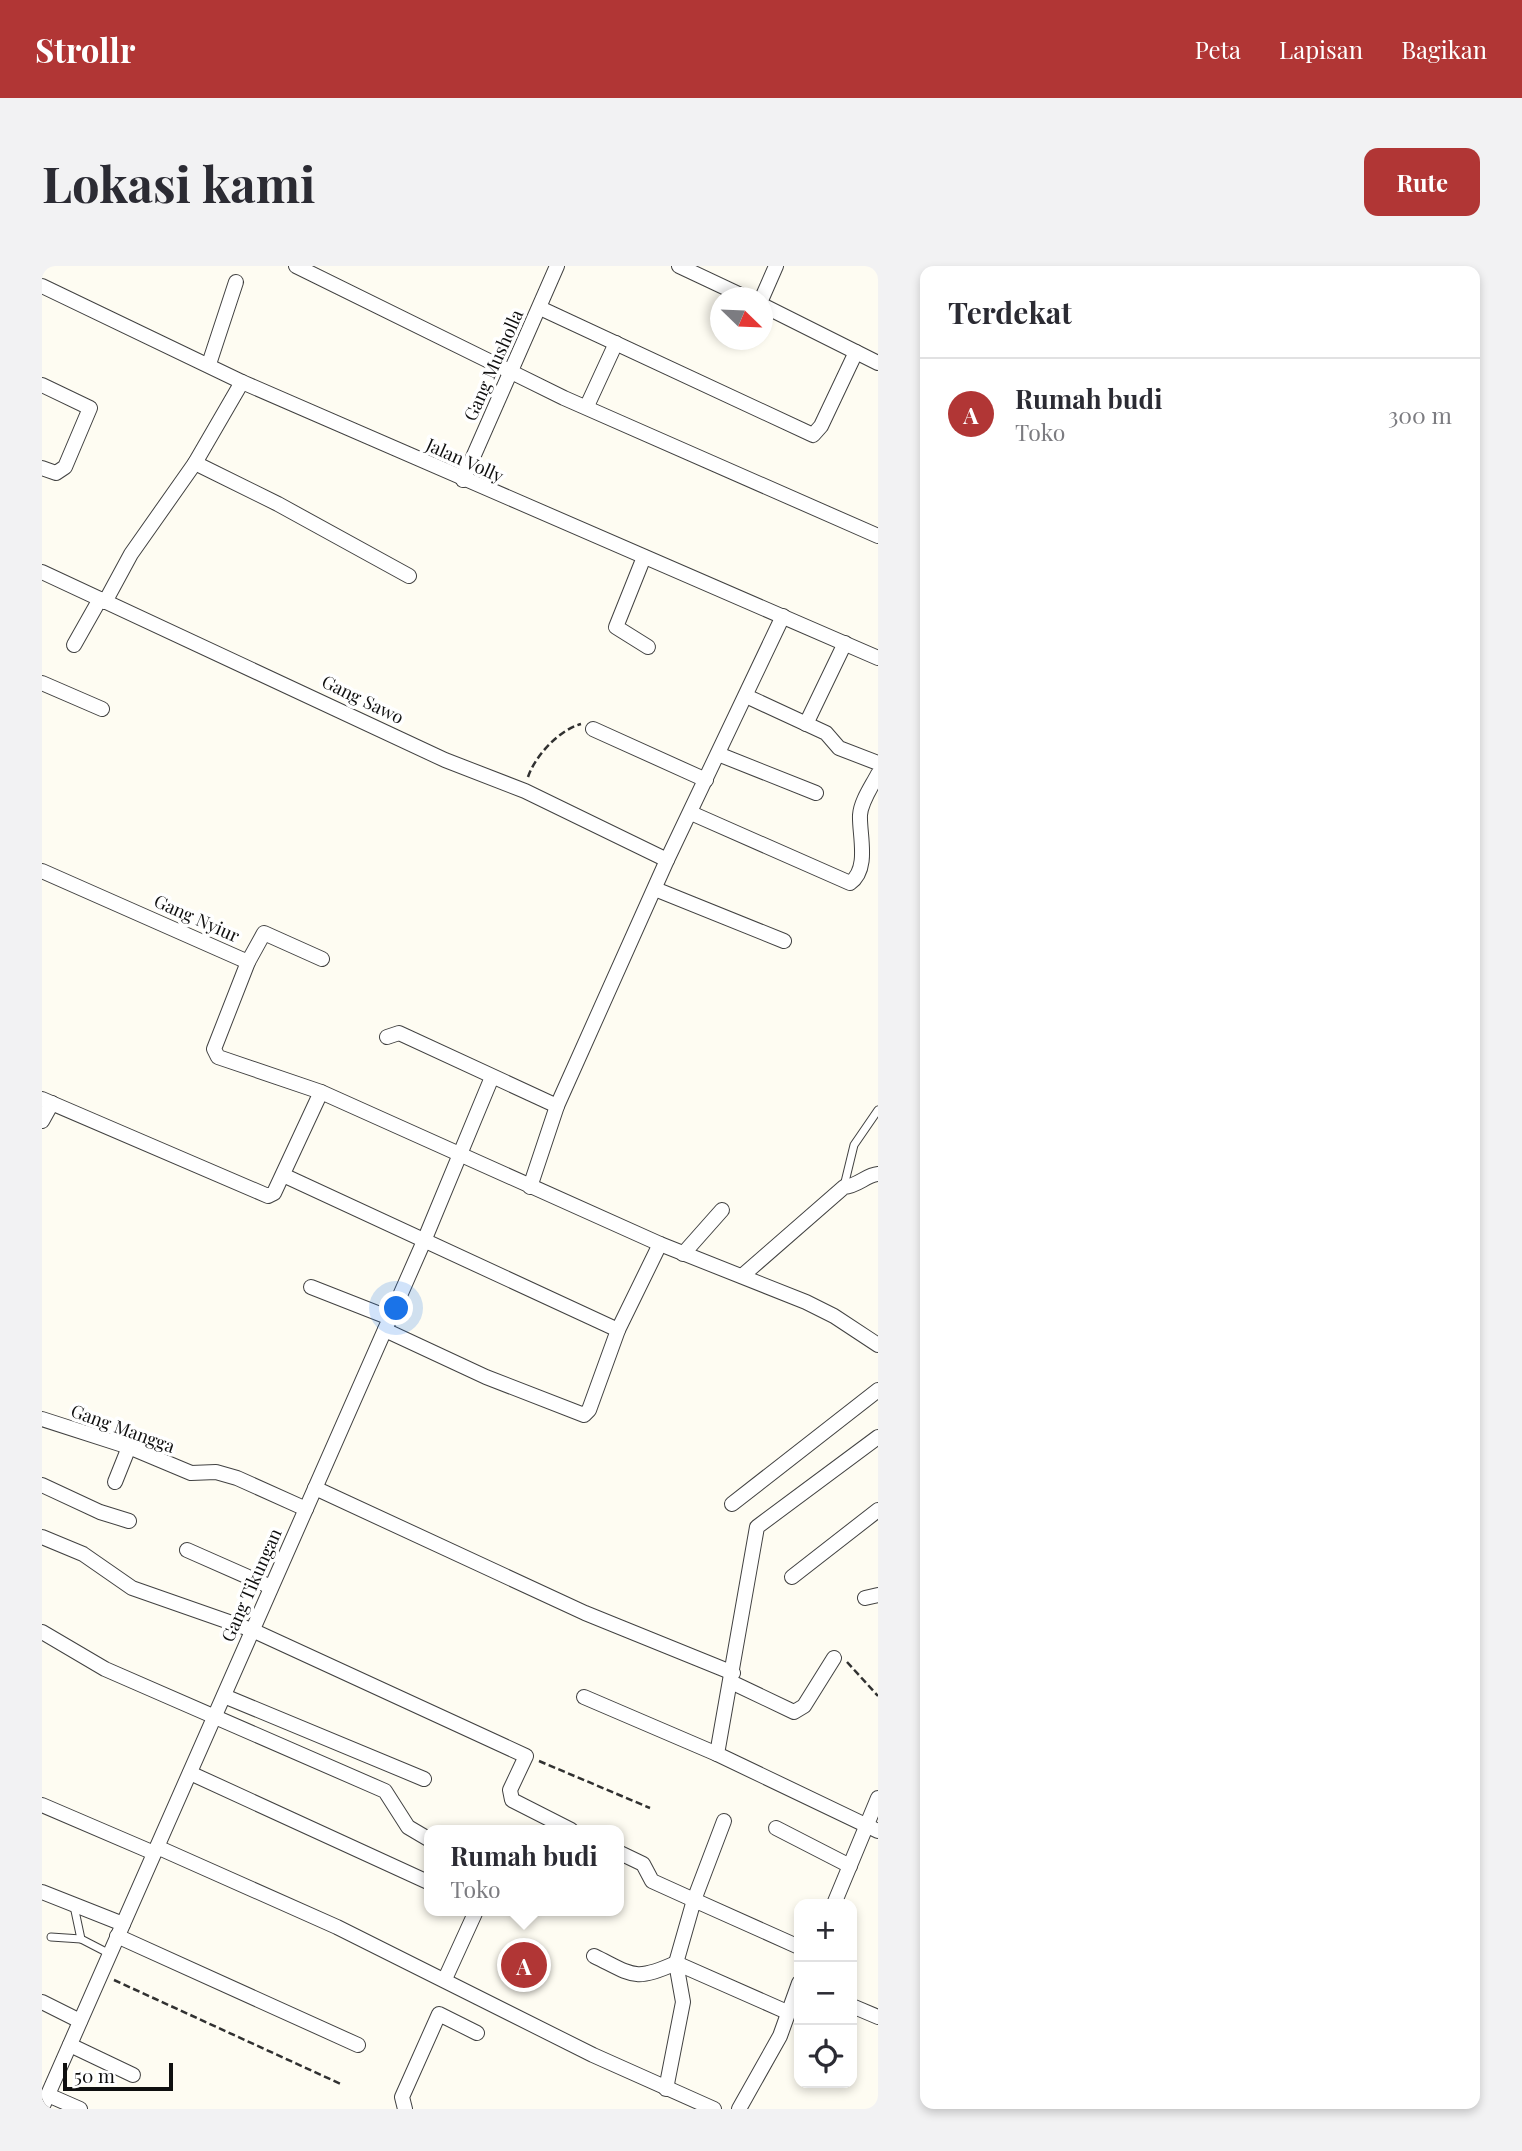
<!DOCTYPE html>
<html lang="id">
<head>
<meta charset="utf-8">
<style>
	:root { --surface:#fff; --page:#f2f2f3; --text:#2b2b33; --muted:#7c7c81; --line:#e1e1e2; --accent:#b13635 }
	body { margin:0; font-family:"Playfair Display",serif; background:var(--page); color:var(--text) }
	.controls { position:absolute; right:21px; bottom:21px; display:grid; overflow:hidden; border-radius:14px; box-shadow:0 4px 10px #0003 }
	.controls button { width:63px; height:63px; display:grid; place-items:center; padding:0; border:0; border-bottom:2px solid var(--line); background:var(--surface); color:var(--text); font:35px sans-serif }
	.compass { position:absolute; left:668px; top:21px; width:63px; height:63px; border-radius:50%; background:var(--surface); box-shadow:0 4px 10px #0003; rotate:113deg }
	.scale { position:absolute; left:21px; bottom:18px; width:110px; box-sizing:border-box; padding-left:7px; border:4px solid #0f0f0f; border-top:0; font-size:19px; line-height:24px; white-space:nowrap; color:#0f0f0f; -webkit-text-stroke:5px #fff; paint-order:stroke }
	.you { position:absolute; left:355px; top:1043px; width:24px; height:24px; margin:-18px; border:5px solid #fff; border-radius:50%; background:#1a73e8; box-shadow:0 0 0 10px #1a73e833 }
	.badge { display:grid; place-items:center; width:46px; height:46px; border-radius:50%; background:var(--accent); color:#fff; font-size:23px; font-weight:700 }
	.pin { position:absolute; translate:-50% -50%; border:4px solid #fff; box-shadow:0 2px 7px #0006 }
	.popup { position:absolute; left:382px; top:1559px; width:200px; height:91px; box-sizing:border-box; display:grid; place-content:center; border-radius:14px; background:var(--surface); filter:drop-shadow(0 2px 5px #0005); font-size:23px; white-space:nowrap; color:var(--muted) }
	.popup b { font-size:26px; color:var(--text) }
	.popup::after { content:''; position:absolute; left:50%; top:100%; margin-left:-14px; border:14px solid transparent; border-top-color:var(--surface) }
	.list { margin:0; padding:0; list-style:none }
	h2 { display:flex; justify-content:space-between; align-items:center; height:91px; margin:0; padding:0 28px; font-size:30px }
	h2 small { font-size:23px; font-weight:400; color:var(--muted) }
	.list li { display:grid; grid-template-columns:46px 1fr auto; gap:21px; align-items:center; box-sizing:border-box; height:112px; padding:0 28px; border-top:2px solid var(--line) }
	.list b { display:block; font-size:26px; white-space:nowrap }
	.list p { margin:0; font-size:23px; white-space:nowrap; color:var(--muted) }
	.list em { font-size:23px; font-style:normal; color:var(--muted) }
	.icon { flex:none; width:38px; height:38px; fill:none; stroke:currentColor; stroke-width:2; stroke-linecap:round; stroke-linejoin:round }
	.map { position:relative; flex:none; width:836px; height:1843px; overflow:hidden; border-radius:14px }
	header { display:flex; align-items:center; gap:42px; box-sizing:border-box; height:98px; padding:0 35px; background:var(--accent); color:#fff }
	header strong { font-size:33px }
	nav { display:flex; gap:38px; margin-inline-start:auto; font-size:24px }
	.intro { display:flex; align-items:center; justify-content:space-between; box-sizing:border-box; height:168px; padding:0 42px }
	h1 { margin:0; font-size:49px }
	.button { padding:18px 32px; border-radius:14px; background:var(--accent); color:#fff; font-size:24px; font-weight:700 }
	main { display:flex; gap:42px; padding:0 42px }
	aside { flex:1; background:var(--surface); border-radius:14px; box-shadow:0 4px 10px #0003 }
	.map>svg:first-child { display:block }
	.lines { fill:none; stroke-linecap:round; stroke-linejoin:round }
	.lane-casing { stroke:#424242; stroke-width:9 }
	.street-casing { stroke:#424242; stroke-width:16 }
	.path { stroke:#313131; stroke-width:2.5; stroke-dasharray:7 3.5; stroke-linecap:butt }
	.lane { stroke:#fff; stroke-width:7 }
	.street { stroke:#fff; stroke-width:14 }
	.labels { text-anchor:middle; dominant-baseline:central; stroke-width:7; stroke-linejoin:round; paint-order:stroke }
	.street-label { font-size:18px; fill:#0f0f0f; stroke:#fff }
</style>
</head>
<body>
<header>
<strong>Strollr</strong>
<nav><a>Peta</a><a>Lapisan</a><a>Bagikan</a></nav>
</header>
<div class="intro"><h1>Lokasi kami</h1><a class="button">Rute</a></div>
<main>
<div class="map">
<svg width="836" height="1843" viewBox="0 0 836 1843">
	<rect width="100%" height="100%" fill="#fefcf2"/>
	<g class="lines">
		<g class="lane-casing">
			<g id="lane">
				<path d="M802,920l10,-41 24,-35"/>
				<path d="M32,1640l7,33 29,15"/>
				<path d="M9,1671l30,2"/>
			</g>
		</g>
		<g class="street-casing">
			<g id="street">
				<path d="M254,0l268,132 314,138"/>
				<path d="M637,0l68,32"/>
				<path d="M0,20l200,96 636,276"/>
				<path d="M720,32l14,-32"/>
				<path d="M720,39l116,58"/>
				<path d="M498,42l273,127 8,-9 35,-74"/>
				<path d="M167,98l27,-82"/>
				<path d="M0,119l48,23 -25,59 -9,6 -14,-5"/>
				<path d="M545,140l29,-63"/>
				<path d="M153,197l83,41 131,72"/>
				<path d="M421,214l94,-214"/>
				<path d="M602,291l-28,70 32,20"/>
				<path d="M0,306l403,188 80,31 142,69"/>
				<path d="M63,336l26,-48 64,-91 47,-81"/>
				<path d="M32,379l26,-46"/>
				<path d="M0,417l60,26"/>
				<path d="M704,430l80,37 13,15 39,15"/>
				<path d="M764,458l39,-81"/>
				<path d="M551,463l113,51"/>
				<path d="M676,488l98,39"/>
				<path d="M649,547l159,70c20,-14 9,-49 10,-68 1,-14 12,-29 18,-41"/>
				<path d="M0,605l206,91 16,-29 58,26"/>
				<path d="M613,623l129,52"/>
				<path d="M206,696l-34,87 4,8 103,35 339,152 146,58 28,14 44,29"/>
				<path d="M345,771l12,-4 158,73"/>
				<path d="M0,833l226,97 6,-3 47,-101"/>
				<path d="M0,855l10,-18"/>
				<path d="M241,909l335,155"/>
				<path d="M488,921l27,-81 110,-246 116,-244"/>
				<path d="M641,988l39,-44"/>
				<path d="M700,1010l102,-89c14,-1 22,-12 34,-13"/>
				<path d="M269,1021l79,31"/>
				<path d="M343,1064l101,47 98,38 5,-5 29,-80 42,-86"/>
				<path d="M0,1153l87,28 62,26 25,-1 21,6 69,31"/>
				<path d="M836,1171l-121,90 -40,227 161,77"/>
				<path d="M73,1216l14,-35"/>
				<path d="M0,1219l58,27 29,9"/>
				<path d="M273,1222l270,125 148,60"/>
				<path d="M690,1238l146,-114"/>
				<path d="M0,1271l41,17 49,34 120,42 274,126 -16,34 2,10 59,30"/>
				<path d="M145,1284l84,37"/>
				<path d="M750,1311l86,-67"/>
				<path d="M823,1332l13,-3"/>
				<path d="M0,1366l63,37 280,122 23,36 22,13"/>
				<path d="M689,1416l63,30 10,-6 30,-48"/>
				<path d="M182,1430l200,83"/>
				<path d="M542,1431l133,57"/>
				<path d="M148,1507l240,110"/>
				<path d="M0,1539l112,48"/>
				<path d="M734,1562l74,38"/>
				<path d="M115,1581l180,80 256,128 121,54"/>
				<path d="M576,1586l25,12 9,17 42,19 30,-79"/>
				<path d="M0,1626l81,32"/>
				<path d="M792,1638l44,-106"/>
				<path d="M75,1670l241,109"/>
				<path d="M552,1690c39,19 40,26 82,7l111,49"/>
				<path d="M403,1713l31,-68"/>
				<path d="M0,1736l38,19"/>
				<path d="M810,1740l26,11"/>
				<path d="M28,1779l63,30"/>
				<path d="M624,1823l17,-87 -7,-39 18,-63 105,47"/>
				<path d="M6,1829l32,14"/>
				<path d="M0,1842l382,-867 68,-164"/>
				<path d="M363,1843l-3,-12 37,-83 38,19"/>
				<path d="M697,1843l41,-73 19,-53"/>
			</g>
		</g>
		<g class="path">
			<path d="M486,511c7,-21 31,-47 53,-53"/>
			<path d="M805,1396l31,34"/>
			<path d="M497,1495l111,47"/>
			<path d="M72,1714l229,105"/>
		</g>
		<use href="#lane" class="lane"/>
		<use href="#street" class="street"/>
	</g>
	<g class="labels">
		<g class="street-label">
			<text transform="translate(451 99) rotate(-66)">Gang Musholla</text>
			<text transform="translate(423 194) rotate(24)">Jalan Volly</text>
			<text transform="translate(321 433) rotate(26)">Gang Sawo</text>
			<text transform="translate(155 652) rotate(24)">Gang Nyiur</text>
			<text transform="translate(81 1162) rotate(20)">Gang Mangga</text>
			<text transform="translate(209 1319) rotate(-66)">Gang Tikungan</text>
		</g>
	</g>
</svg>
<div class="controls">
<button>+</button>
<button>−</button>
<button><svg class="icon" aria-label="locate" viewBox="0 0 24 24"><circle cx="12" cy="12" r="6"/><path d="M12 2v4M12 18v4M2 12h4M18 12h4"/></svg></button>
</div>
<svg class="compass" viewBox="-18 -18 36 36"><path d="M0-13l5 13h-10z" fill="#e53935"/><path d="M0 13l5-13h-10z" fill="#7c7c81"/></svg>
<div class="scale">50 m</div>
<div class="you"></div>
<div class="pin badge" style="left:482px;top:1699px">A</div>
<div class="popup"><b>Rumah budi</b>Toko</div>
</div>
<aside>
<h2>Terdekat<small></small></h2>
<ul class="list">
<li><span class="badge">A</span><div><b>Rumah budi</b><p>Toko</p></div><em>300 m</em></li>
</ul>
</aside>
</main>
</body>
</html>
